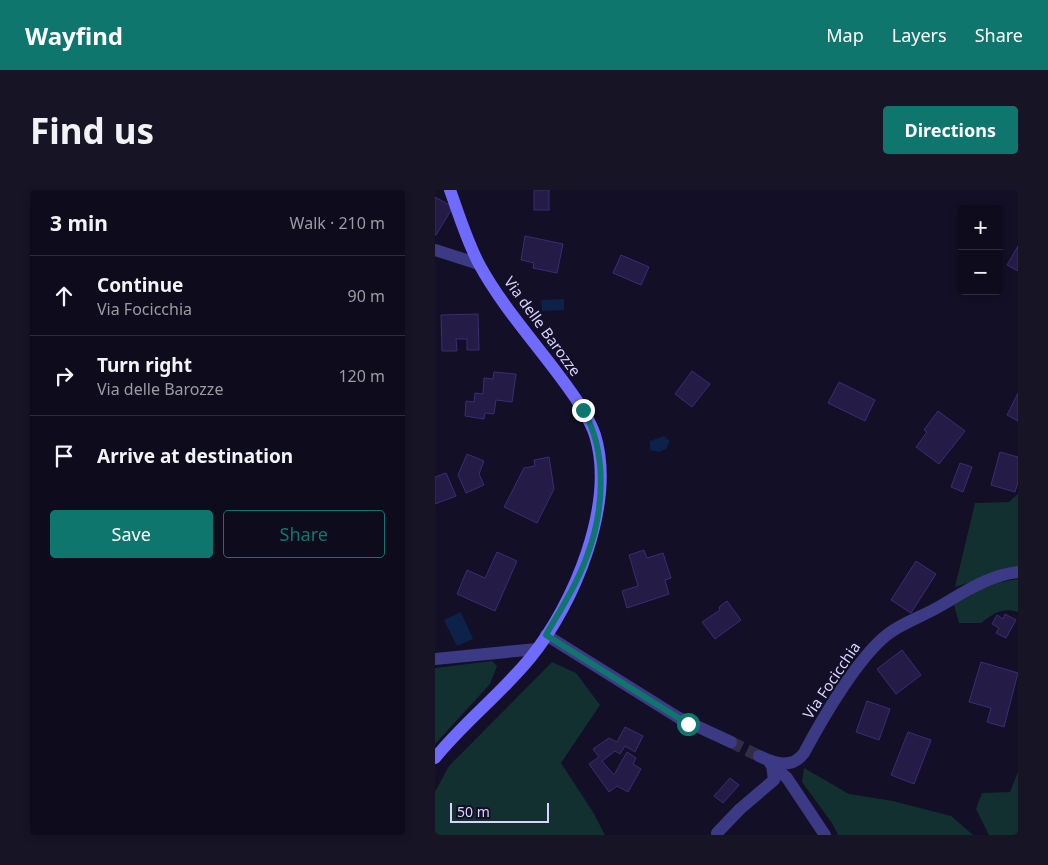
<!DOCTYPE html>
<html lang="en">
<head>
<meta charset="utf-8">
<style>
	:root { --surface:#0e0b1c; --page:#171425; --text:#f1f3f6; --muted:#9b9ba3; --line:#2e2b3b; --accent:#0f766e }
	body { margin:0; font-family:"Noto Sans",sans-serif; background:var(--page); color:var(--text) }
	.controls { position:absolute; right:15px; top:15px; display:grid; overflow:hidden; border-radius:5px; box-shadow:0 2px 8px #0003 }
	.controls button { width:45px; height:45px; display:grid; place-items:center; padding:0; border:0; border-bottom:1px solid var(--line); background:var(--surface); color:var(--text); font:25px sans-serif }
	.scale { position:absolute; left:15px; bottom:12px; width:99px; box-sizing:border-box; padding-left:5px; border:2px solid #d9d4ff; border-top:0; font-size:14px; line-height:18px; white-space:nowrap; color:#d9d4ff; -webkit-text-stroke:4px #130f26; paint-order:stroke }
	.stop { position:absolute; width:15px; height:15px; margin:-11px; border:4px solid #0f766e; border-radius:50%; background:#fff }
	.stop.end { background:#0f766e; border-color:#fff; box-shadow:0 1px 5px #0008 }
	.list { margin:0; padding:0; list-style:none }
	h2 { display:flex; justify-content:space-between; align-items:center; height:65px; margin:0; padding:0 20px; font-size:21px }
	h2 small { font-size:16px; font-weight:400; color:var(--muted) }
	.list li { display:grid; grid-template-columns:32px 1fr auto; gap:15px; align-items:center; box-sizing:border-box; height:80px; padding:0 20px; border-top:1px solid var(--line) }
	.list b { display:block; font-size:19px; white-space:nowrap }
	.list p { margin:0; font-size:16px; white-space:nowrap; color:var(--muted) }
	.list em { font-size:16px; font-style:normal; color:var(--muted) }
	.actions { display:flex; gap:10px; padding:15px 20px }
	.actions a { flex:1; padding:11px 0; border:1px solid var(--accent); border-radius:5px; text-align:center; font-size:18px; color:var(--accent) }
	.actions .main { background:var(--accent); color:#fff }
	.icon { flex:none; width:28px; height:28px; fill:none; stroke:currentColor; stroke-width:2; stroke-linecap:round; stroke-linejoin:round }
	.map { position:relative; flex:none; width:583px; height:645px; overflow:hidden; border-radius:5px }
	header { display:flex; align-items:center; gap:30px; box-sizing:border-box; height:70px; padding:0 25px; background:var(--accent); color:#fff }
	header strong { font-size:24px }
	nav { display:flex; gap:28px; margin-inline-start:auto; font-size:18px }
	.intro { display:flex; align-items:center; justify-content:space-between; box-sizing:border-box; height:120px; padding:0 30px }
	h1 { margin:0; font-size:35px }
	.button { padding:12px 22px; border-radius:5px; background:var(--accent); color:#fff; font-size:18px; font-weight:700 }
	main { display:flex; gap:30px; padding:0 30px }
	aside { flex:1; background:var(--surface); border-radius:5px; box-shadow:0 2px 8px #0003 }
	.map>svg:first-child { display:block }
	.green { fill:#12302f }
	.water { fill:#0c2248 }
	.building { fill:#241b47; stroke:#3b2d73 }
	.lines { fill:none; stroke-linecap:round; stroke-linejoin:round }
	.minor-tunnel { stroke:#312d47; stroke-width:12; stroke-dasharray:12 6; stroke-linecap:butt }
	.minor { stroke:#3d3a85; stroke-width:12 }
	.secondary { stroke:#6f6bff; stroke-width:12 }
	.route { stroke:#0f766e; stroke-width:6 }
	.labels { text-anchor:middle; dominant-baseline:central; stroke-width:4; stroke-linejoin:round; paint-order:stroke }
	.street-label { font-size:15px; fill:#d9d4ff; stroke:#130f26 }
</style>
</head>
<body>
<header>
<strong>Wayfind</strong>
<nav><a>Map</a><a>Layers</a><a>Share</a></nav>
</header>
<div class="intro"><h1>Find us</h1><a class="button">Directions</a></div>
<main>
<aside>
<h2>3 min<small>Walk · 210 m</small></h2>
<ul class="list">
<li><svg class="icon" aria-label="ahead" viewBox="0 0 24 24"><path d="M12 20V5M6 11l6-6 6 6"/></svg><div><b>Continue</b><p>Via Focicchia</p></div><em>90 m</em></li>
<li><svg class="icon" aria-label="right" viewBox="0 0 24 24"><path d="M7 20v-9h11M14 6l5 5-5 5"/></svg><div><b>Turn right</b><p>Via delle Barozze</p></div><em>120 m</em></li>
<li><svg class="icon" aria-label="arrive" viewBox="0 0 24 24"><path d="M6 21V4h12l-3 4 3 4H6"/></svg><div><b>Arrive at destination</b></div></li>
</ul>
<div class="actions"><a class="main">Save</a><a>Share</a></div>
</aside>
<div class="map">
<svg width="583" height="645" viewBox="0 0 583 645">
	<rect width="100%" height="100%" fill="#130f26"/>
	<g class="green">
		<path d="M583,304v73l-63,20 20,-84 34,-1z"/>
		<path d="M583,389v33c-16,-5 -24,1 -37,11h-22l-5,-18 36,-21z"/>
		<path d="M57,471l5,5 -7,18 -55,60v-76z"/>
		<path d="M117,472l24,11 24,32 -39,58 32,49 12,23h-170v-43l14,-26z"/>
		<path d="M369,578l45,26 44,7 58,15 22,19h-135l-6,-12 -30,-41z"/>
		<path d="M583,582v63h-29l-13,-26 6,-16 28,-1z"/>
	</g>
	<g class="water">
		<path d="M129,109v11l-22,1 -1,-11z"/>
		<path d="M229,246l6,5 -4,8 -7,3 -9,-2v-9z"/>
		<path d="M26,422l12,27 -16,7 -13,-26z"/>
	</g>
	<g class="building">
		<rect x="99" y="0" width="15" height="20"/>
		<path d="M0,7l18,10 -17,28h-1z"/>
		<path d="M90,46l38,8 -6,29 -24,-5 1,-5 -13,-3z"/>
		<path d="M583,56v25l-11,-6z"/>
		<path d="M186,65l28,12 -8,18 -28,-12z"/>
		<path d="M43,124l1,36h-12v-11h-11l1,12h-15l-1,-36z"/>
		<path d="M257,181l18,13 -18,23 -17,-13z"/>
		<path d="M59,182l22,2 -4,28 -16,-2 -2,14 -9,-1 -1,6 -19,-3 1,-15 8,1 1,-9 8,1 1,-16 9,1z"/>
		<path d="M404,192l36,18 -10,21 -37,-18z"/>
		<path d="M583,203v28l-11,-6z"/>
		<path d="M503,221l27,20 -26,33 -23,-17 11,-15 -3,-2z"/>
		<path d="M565,262l18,5v25l-3,10 -24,-7z"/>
		<path d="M32,264l17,7 -5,13 5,11 -18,8 -8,-18z"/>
		<path d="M114,267l5,32 -17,34 -33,-16 20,-39 11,-2 -1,-6z"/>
		<path d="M525,273l12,4 -9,25 -12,-5z"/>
		<path d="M11,283l10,23 -21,8v-27z"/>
		<path d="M209,360l3,8 16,-5 8,25 -6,2 4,14 -42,14 -5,-17 16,-5 -9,-31z"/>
		<path d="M62,362l20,9 -22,50 -38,-17 10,-24 18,8z"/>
		<path d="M481,371l20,13 -25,39 -20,-13z"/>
		<path d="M292,411l14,19 -26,19 -13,-17 18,-12 -1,-3z"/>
		<path d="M570,424l11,6 -10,18 -10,-5 3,-5 -7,-4 5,-9 6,4z"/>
		<path d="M467,460l19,25 -25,19 -19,-25z"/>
		<path d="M546,472l37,11 -14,54 -17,-5 4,-14 -22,-6z"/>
		<path d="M432,511l23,8 -11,31 -23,-8z"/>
		<path d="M190,537l18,9 -8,16 -10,-6 -5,8 -5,-3 -13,10 12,14 13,-23 9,6 -3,6 8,5 -13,23 -11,-6 -8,6 -20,-28 10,-7 -6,-8 16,-11 8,4z"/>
		<path d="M473,542l23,8 -17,44 -23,-9z"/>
		<path d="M295,588l9,7 -16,18 -9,-7z"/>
	</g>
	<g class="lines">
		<path class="minor-tunnel" d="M296,552l28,14"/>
		<g class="minor">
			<path d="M0,60l44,14"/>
			<path d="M111,445l133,83 52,24"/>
			<path d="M0,469l102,-10"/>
			<path d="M324,566c17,8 33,13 45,-3 18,-34 54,-96 84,-119 16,-12 36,-18 54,-29 24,-14 48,-30 76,-33"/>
			<path d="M335,573l17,15 38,57"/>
			<path d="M282,643l23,-24 34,-29 -2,-15"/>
		</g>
		<path class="secondary" d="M0,568c29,-36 67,-65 96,-101 43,-53 85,-153 64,-222 -4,-13 -12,-25 -19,-36 -31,-46 -71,-87 -97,-135 -12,-23 -20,-49 -29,-74"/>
	</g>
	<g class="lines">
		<path class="route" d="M148,220c25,42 21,101 4,146 -10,28 -26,53 -41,79l142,89"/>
	</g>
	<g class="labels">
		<g class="street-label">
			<text transform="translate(108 136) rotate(54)">Via delle Barozze</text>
			<text transform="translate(396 490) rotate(-56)">Via Focicchia</text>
		</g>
	</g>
</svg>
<div class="controls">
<button>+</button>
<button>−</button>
</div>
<div class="scale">50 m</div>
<div class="stop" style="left:253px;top:534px"></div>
<div class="stop end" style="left:148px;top:220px"></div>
</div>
</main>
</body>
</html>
